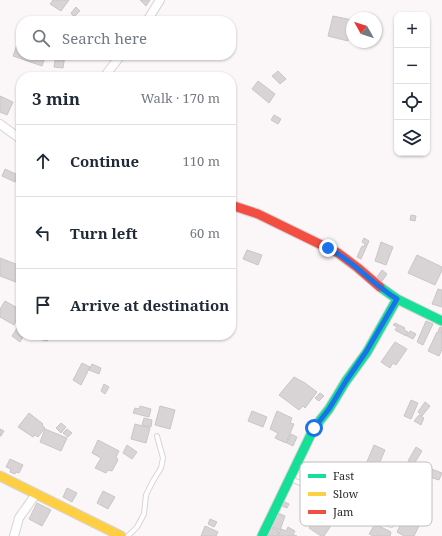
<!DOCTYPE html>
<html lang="en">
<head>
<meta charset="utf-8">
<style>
	:root { --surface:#fff; --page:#f6f6f7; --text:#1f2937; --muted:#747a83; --line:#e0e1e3 }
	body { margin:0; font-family:"Noto Serif",serif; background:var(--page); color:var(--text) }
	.controls { position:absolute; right:12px; top:12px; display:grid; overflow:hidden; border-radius:8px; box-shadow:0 1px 3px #0004 }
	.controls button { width:36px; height:36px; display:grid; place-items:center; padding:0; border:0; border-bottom:1px solid var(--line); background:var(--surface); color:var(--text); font:20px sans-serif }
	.compass { position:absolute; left:346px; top:12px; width:36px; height:36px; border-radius:50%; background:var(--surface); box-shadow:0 1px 3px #0004; rotate:309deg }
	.stop { position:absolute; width:12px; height:12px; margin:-9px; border:3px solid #1a73e8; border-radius:50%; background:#fff }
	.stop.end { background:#1a73e8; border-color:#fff; box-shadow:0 1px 4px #0008 }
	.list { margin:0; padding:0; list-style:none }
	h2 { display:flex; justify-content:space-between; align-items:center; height:52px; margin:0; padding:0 16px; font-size:17px }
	h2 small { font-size:13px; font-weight:400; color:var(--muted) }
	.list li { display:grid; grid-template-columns:26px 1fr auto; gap:12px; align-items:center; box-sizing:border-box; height:72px; padding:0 16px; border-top:1px solid var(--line) }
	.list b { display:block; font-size:15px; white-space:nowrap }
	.list em { font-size:13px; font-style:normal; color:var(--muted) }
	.icon { flex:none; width:22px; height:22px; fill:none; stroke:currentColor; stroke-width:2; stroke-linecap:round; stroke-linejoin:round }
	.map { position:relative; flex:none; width:442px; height:536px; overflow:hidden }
	.search { position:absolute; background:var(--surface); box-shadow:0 1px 3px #0004; left:16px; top:16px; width:220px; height:44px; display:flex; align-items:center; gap:10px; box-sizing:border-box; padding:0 14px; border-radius:16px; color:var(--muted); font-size:15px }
	.panel { position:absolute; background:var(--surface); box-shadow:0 1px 3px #0004; left:16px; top:72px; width:220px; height:268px; border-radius:16px }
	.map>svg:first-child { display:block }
	.building { fill:#d8d3d4; stroke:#cac5c6 }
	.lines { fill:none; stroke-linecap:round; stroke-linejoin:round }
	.lane-casing { stroke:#d8d4d5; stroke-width:6 }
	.street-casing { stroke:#d8d4d5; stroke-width:10 }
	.fast-casing { stroke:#d8d4d5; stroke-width:11 }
	.slow-casing { stroke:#d8d4d5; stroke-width:11 }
	.jam-casing { stroke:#d8d4d5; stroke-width:11 }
	.lane { stroke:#fefefe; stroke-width:4 }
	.street { stroke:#fefefe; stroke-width:8 }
	.fast { stroke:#16e098; stroke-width:9 }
	.slow { stroke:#ffcf43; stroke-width:9 }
	.jam { stroke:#f24e42; stroke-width:9 }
	.route { stroke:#1a73e8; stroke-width:5 }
	.key { fill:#fff; stroke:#c0bebf; stroke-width:1 }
	.key-label { font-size:11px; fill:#2d2829 }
</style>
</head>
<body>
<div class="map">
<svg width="442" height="536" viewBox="0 0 442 536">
	<rect width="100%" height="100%" fill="#fbf6f7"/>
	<g class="building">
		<path d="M53,0h16l-8,11 -11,-7z"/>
		<path d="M140,0h10l-4,6z"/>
		<path d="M76,7l4,4 -6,6 -3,-4z"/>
		<path d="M333,16l19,4 -4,21 -20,-5z"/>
		<path d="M19,39h2v16h25l-4,11 -29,-10z"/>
		<path d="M56,55h9l-2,13 -9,-1z"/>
		<path d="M278,71l8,8 -6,5 -8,-8z"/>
		<path d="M258,81l17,13 -6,9 -17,-14z"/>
		<path d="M0,96l13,6 -6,13 -7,-3z"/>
		<path d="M274,115l7,4 -3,5 -7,-4z"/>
		<path d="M5,169l13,6 -3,7 -13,-6z"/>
		<path d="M20,172h1v8l-3,-1z"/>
		<path d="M411,215l5,1 -1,5 -5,-1z"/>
		<path d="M364,238l5,3 -8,18 -4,-2 5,-11 2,1 1,-3 -3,-2z"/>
		<path d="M381,242l12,5 -7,18 -11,-4z"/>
		<path d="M247,250l15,5 -4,10 -15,-6z"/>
		<path d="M417,255l25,12v3l-7,15 -27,-12z"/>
		<path d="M0,258l21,8v18l-21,-8z"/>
		<path d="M382,270l5,4 -5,7 -5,-4z"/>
		<path d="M438,289l4,1v17l-10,-3z"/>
		<path d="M5,301l16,9 -7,15 -14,-8v-8z"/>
		<path d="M426,321l7,3 -10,21 -6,-3z"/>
		<path d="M395,323l10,5 -1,2 4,2 -2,4 -11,-6 2,-3 -4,-2z"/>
		<path d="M19,325l2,1v9h3l-4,7 -8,-6z"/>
		<path d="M440,327l2,1v5l-4,-2z"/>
		<path d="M410,331l6,3 -3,5 -6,-3z"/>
		<path d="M437,332l5,2v15l-3,7 -11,-5z"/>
		<path d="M41,335h8l-2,6 -8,-2z"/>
		<path d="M395,342l12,7 -11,16 -3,-2 -3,5 -9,-6z"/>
		<path d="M82,363l8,4 -9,18 -8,-5z"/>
		<path d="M92,364l9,4 -2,6 -10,-4z"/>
		<path d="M294,377l11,6 12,9 -12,16 -2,-2 -4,4 -20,-15z"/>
		<path d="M104,384l5,3 -4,7 -4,-3z"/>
		<path d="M320,393l4,3 -5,5 -4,-3z"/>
		<path d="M411,400l7,3 -7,16 -7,-3z"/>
		<path d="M425,402l5,4 -8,10 -4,-4z"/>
		<path d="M140,406l11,3 -2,8 -16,-4 2,-5 4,1z"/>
		<path d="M160,406l15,4 -5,19 -15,-4z"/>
		<path d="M252,411l15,6 -4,10 -15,-6z"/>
		<path d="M277,411l15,7 -2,5 4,1 -8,19 -11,-5 3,-5 -8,-4z"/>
		<path d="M29,413l14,11 -1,1 3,3 -7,9 -3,-2 -2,2 -15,-10z"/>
		<path d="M419,415l5,3 -3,7 -7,-4z"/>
		<path d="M144,418l8,2 -1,7 -9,-2z"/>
		<path d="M61,423l5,4 -5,6 -5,-5z"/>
		<path d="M135,424l15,4 -4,15 -15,-4z"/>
		<path d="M0,429l4,2 -3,5h-1z"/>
		<path d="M45,429l22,9 -6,13 -21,-9z"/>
		<path d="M67,429l5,4 -4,4 -5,-4z"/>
		<path d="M291,434l6,3 -4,9 -6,-3z"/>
		<path d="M98,440l21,11 -3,6 2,3 -6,11 -4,-1 -2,3 -11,-5 6,-10 -9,-5z"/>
		<path d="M127,445l10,7 -5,7 -9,-6z"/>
		<path d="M374,445l11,5 -8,19 -11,-5z"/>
		<path d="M416,447l6,4 -8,13 -6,-3z"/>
		<path d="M10,459l13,6 -4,8 -3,-1 -1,2 -5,-2 1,-3 -5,-2z"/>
		<path d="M426,467l16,6 -3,7 -16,-5z"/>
		<path d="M67,488l10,5 -5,9 -9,-5z"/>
		<path d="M103,491l12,6 -7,12 -11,-6z"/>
		<path d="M329,498l14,10 -19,28h-3l-12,-8z"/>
		<path d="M285,502l4,2 -2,4 -5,-2z"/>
		<path d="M37,503l14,7 -9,16 -13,-7z"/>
		<path d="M408,503l18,9 -12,24h-10l-7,-4 3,-6 -4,-3 7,-13 5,3 2,-4 -4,-2z"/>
		<path d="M278,513l7,3 -5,14 -8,-3z"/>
		<path d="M210,519l7,3 -3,5 -6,-3z"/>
		<path d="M375,524l16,8 -1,4h-16l-5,-2z"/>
		<path d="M205,526l13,6 -2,4h-15z"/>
		<path d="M288,527l7,4 -2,4 4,1h-19l3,-7 5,2z"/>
		<path d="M271,528l8,3 -2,5h-9z"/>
	</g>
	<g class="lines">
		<g class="lane-casing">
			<g id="lane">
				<path d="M291,479l41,18 18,12 19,9 22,7"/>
				<path d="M128,536l9,-9 7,-13 2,-19 7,-14 8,-13 2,-10 -6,-22"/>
			</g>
		</g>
		<g class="street-casing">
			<g id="street">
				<path d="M147,21l13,-21"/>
				<path d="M104,77l17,-22"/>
				<path d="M0,124l19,14h2"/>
				<path d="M14,536l5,-18 17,-24"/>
			</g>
		</g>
		<g class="fast-casing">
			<g id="fast">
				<path d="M380,287l17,12 45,22"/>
				<path d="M262,536l52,-108 15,-19 17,-28 21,-29 30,-53"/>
			</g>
		</g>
		<g class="slow-casing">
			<path id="slow" d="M0,476l121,60"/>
		</g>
		<g class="jam-casing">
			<path id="jam" d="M231,205l27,9 80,39 20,15 22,19"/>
		</g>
		<use href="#lane" class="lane"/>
		<use href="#street" class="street"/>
		<use href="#fast" class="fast"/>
		<use href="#slow" class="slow"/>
		<use href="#jam" class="jam"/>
	</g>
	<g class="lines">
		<path class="route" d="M314,428l15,-19 17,-28 20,-29 31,-53c-25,-15 -43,-38 -69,-51"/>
	</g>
	<rect x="300" y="462" width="132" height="64" rx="6" class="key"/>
	<rect x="308" y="474" width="18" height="4" fill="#16e098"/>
	<rect x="308" y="492" width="18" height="4" fill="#ffcf43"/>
	<rect x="308" y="510" width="18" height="4" fill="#f24e42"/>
	<g class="key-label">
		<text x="333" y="480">Fast</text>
		<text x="333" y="498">Slow</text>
		<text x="333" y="516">Jam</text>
	</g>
</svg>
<div class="controls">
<button>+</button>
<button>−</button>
<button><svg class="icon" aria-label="locate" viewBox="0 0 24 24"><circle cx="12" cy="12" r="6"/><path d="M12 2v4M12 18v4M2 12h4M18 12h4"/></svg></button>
<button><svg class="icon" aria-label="layers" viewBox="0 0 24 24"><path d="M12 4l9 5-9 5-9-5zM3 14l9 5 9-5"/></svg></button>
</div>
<svg class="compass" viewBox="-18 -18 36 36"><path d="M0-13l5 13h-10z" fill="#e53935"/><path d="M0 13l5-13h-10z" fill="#747a83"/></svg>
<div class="stop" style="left:314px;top:428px"></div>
<div class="stop end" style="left:328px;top:248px"></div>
<div class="search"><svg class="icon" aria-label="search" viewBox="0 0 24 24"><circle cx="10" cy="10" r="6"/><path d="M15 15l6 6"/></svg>Search here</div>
<section class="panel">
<h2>3 min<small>Walk · 170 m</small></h2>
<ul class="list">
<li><svg class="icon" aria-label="ahead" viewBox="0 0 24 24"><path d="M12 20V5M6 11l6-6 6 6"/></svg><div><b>Continue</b></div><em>110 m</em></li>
<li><svg class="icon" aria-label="left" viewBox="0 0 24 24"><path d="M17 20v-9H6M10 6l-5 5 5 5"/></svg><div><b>Turn left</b></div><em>60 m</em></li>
<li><svg class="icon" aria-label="arrive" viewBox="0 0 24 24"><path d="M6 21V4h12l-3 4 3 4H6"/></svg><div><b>Arrive at destination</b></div></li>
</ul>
</section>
</div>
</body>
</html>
